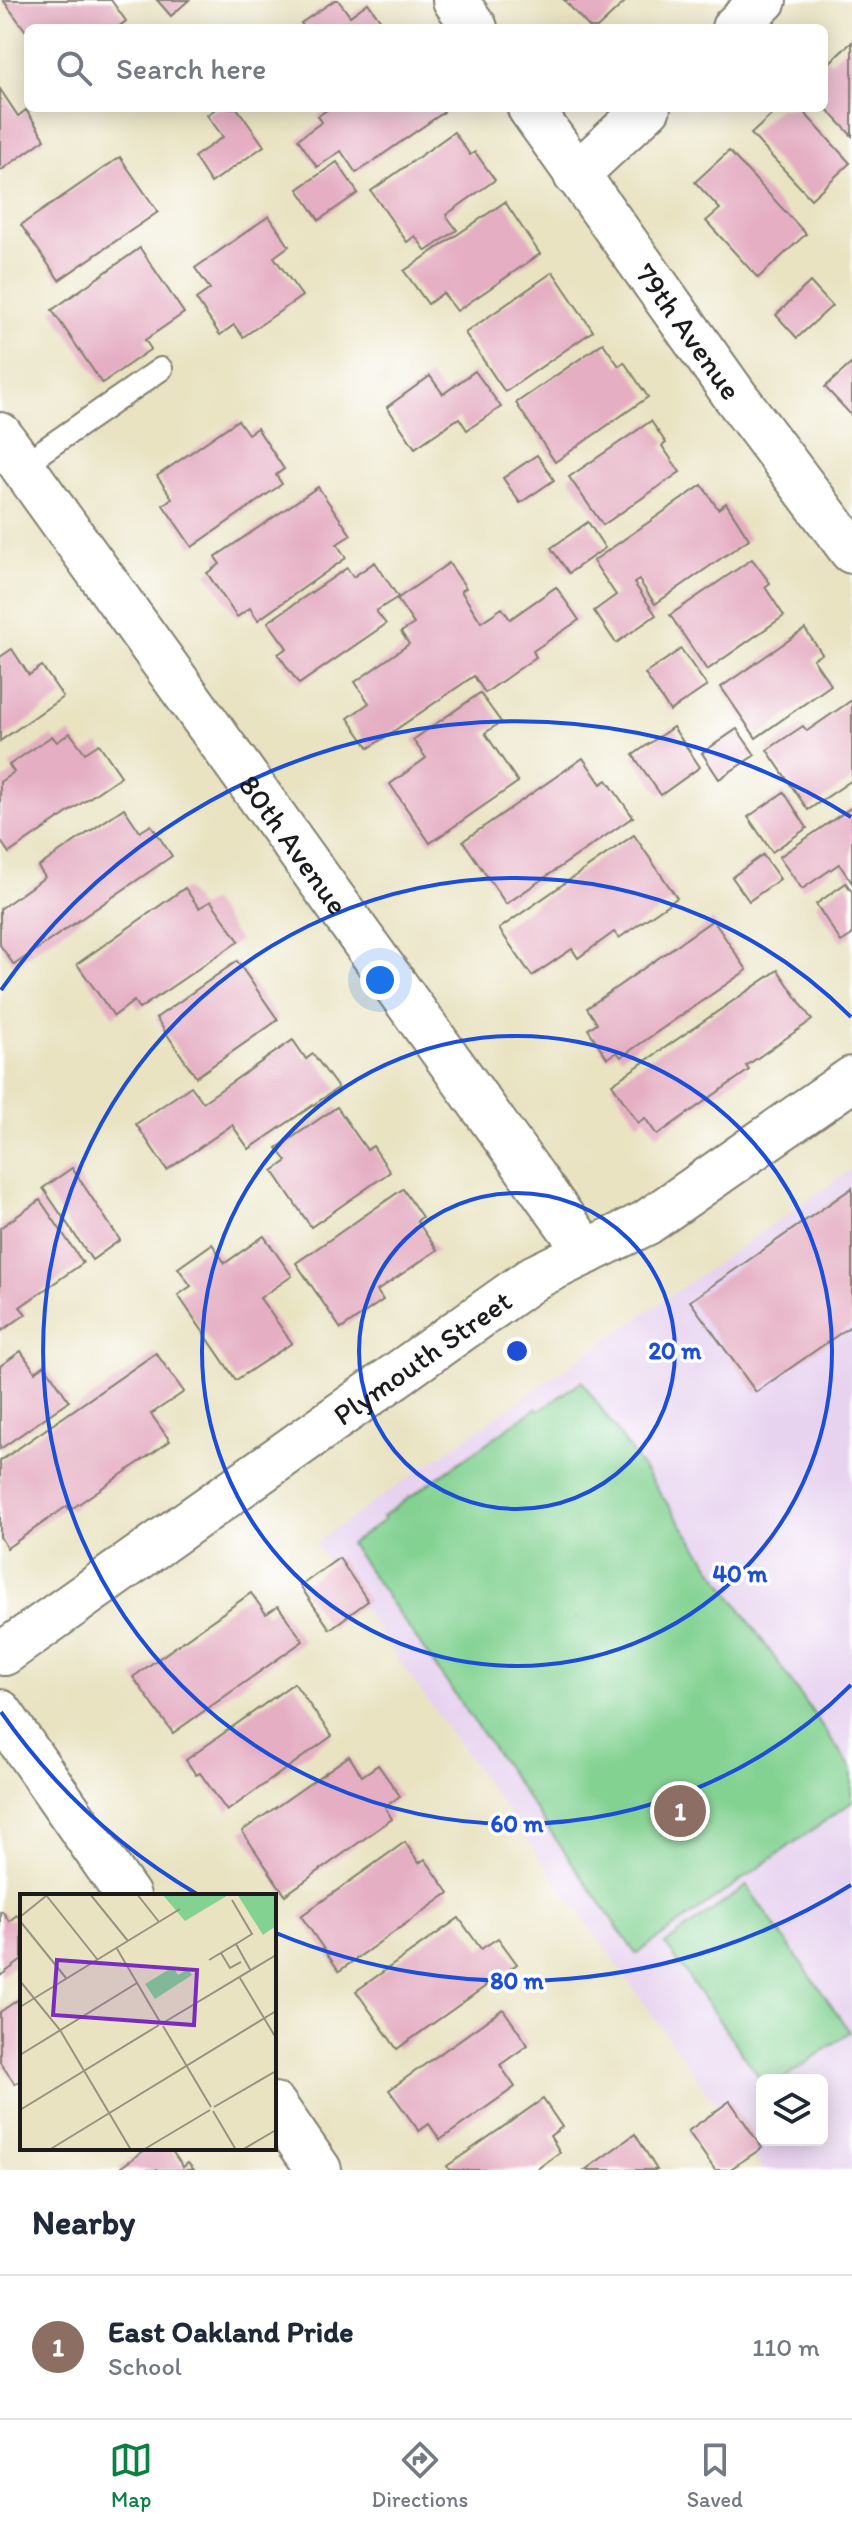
<!DOCTYPE html>
<html lang="en">
<head>
<meta charset="utf-8">
<style>
	:root { --surface:#fff; --page:#f6f6f7; --text:#1f2937; --muted:#747a83; --line:#e0e1e3; --accent:#0b8043 }
	body { margin:0; font-family:Itim,sans-serif; background:var(--page); color:var(--text) }
	.controls { position:absolute; right:24px; bottom:24px; display:grid; overflow:hidden; border-radius:12px; box-shadow:0 4px 20px #0003 }
	.controls button { width:72px; height:72px; display:grid; place-items:center; padding:0; border:0; border-bottom:2px solid var(--line); background:var(--surface); color:var(--text); font:40px sans-serif }
	.you { position:absolute; left:380px; top:980px; width:28px; height:28px; margin:-20px; border:6px solid #fff; border-radius:50%; background:#1a73e8; box-shadow:0 0 0 12px #1a73e833 }
	.badge { display:grid; place-items:center; width:52px; height:52px; border-radius:50%; background:var(--accent); color:#fff; font-size:26px; font-weight:700 }
	.pin { position:absolute; translate:-50% -50%; border:4px solid #fff; box-shadow:0 2px 8px #0006 }
	.list { margin:0; padding:0; list-style:none }
	h2 { display:flex; justify-content:space-between; align-items:center; height:104px; margin:0; padding:0 32px; font-size:34px }
	h2 small { font-size:26px; font-weight:400; color:var(--muted) }
	.list li { display:grid; grid-template-columns:52px 1fr auto; gap:24px; align-items:center; box-sizing:border-box; height:144px; padding:0 32px; border-top:2px solid var(--line) }
	.list b { display:block; font-size:30px; white-space:nowrap }
	.list p { margin:0; font-size:26px; white-space:nowrap; color:var(--muted) }
	.list em { font-size:26px; font-style:normal; color:var(--muted) }
	.icon { flex:none; width:44px; height:44px; fill:none; stroke:currentColor; stroke-width:2; stroke-linecap:round; stroke-linejoin:round }
	.map { position:relative; flex:none; width:852px; height:2170px; overflow:hidden }
	.search { position:absolute; background:var(--surface); box-shadow:0 4px 20px #0003; left:24px; right:24px; top:24px; height:88px; display:flex; align-items:center; gap:20px; box-sizing:border-box; padding:0 28px; border-radius:12px; color:var(--muted); font-size:30px }
	.sheet { height:248px; background:var(--surface) }
	nav { display:flex; justify-content:space-around; align-items:center; box-sizing:border-box; height:112px; border-top:2px solid var(--line); background:var(--surface); font-size:22px; color:var(--muted) }
	nav a { display:grid; justify-items:center; gap:4px }
	nav .on { color:var(--accent) }
	.map>svg:first-child { display:block }
	.built { fill:#e7d2ef; fill-rule:evenodd }
	.green { fill:#83d292; stroke:#507757; stroke-width:2 }
	.building { fill:#e5aec2 }
	.lines { fill:none; stroke-linecap:round; stroke-linejoin:round }
	.lane-casing { stroke:#82806f; stroke-width:26 }
	.street-casing { stroke:#82806f; stroke-width:48 }
	.lane { stroke:#fff; stroke-width:22 }
	.street { stroke:#fff; stroke-width:44 }
	.ring { fill:none; stroke:#1d4ed8; stroke-width:4 }
	.labels { text-anchor:middle; dominant-baseline:central; stroke-width:7; stroke-linejoin:round; paint-order:stroke }
	.street-label { font-size:30px; fill:#1c1c1c; stroke:#fff }
	.inset-road { fill:none; stroke:#979380; stroke-width:2 }
	.view { fill:#7b2cbf; fill-opacity:0.15; stroke:#7b2cbf; stroke-width:4 }
	.inset-edge { fill:none; stroke:#1c1c1c; stroke-width:4 }
	.centre { fill:#1d4ed8; stroke:#fff; stroke-width:4 }
	.ring-label { font-size:24px; text-anchor:middle; font-weight:bold; fill:#1d4ed8; stroke:#fff; stroke-width:7; stroke-linejoin:round; paint-order:stroke }
</style>
</head>
<body>
<div class="map">
<svg width="852" height="2170" viewBox="0 0 852 2170">
	<rect width="100%" height="100%" fill="#fff"/>
	<filter id="ink" filterUnits="userSpaceOnUse"><feTurbulence type="fractalNoise" baseFrequency=".0125" numOctaves="2"/><feDisplacementMap in="SourceGraphic" scale="16" xChannelSelector="R" yChannelSelector="G"/><feConvolveMatrix kernelMatrix="1 2 1 2 8 2 1 2 1" color-interpolation-filters="sRGB"/></filter>
	<filter id="wash" filterUnits="userSpaceOnUse"><feTurbulence type="fractalNoise" baseFrequency=".006" numOctaves="4" result="noise"/><feDisplacementMap in="SourceGraphic" scale="32" xChannelSelector="R" yChannelSelector="G"/><feGaussianBlur stdDeviation="1.8" result="paint"/><feColorMatrix in="noise" values="0 0 0 0 0 0 0 0 0 0 0 0 0 0 0 0 0 1.4 0 .05"/><feComposite in="paint" operator="in"/></filter>
	<g filter="url(#wash)">
		<rect width="100%" height="100%" fill="#e9e3c2"/>
		<path class="built" d="M852,1169v1001h-89l-448,-627zM762,2080h60v60h-60z"/>
		<g class="green">
			<path d="M582,1381l270,388v33l-216,152 -286,-410 34,-24 -2,-3 154,-109 3,3z"/>
			<path d="M747,1886l103,146 -68,48 -20,1 -97,-137z"/>
		</g>
		<g id="blocks">
			<g class="building">
				<path d="M3,0h108l15,21 -9,7h-89v6z"/>
				<path d="M157,0h32l-18,16z"/>
				<path d="M335,0h3l12,16 18,-13 18,25h-82l-3,-5z"/>
				<path d="M564,0h63l-30,28h-7z"/>
				<path d="M852,42v94l-28,-30v-51l6,7z"/>
				<path d="M0,89l18,27 8,-6 19,29 -45,32z"/>
				<path d="M217,108h20l27,38 -53,37 -17,-26 29,-20 -16,-22z"/>
				<path d="M330,108h111l3,4 -88,61 -15,-22 -24,16 -19,-28 24,-17 -4,-6z"/>
				<path d="M779,108h21l50,55 -39,36 -60,-65z"/>
				<path d="M454,132l16,23 5,-3 20,28 -49,35 11,15 -31,21 -11,-15 -8,6 -36,-51z"/>
				<path d="M729,151l77,83 -48,44 -52,-57 14,-12 -25,-27z"/>
				<path d="M120,157l38,55 -99,68 -38,-55z"/>
				<path d="M337,162l21,31 -39,27 -21,-31z"/>
				<path d="M505,202l35,52 -83,57 -14,-18 -15,11 -24,-33z"/>
				<path d="M269,216l20,30 -15,11 28,39 -59,41 -9,-12 -14,10 -24,-36 14,-10 -15,-21z"/>
				<path d="M140,248l44,65 -39,27 6,9 -49,34 -50,-73z"/>
				<path d="M553,272l40,59 -88,61 -40,-59z"/>
				<path d="M810,282l22,24 -35,32 -21,-23z"/>
				<path d="M603,343l16,23 5,-4 24,35 -93,65 -39,-59z"/>
				<path d="M852,363v53l-27,-29z"/>
				<path d="M475,371l26,36 -34,23 -8,-12 -44,30 -28,-41 43,-31 13,18z"/>
				<path d="M238,420l10,14 9,-6 27,41 -8,6 6,9 -90,63 -29,-42 9,-7 -15,-22z"/>
				<path d="M651,421l15,22 -4,3 18,26 -77,53 -34,-48z"/>
				<path d="M537,455l17,25 -34,23 -17,-25z"/>
				<path d="M702,485l16,24 8,-6 23,36 -94,65 -16,-24 -5,3 22,32 -40,28 -22,-32 22,-16 -23,-34z"/>
				<path d="M318,487l33,48 -14,9 9,14 -88,62 -8,-12 -13,9 -30,-44 13,-9 -5,-7z"/>
				<path d="M588,522l17,26 -36,25 -18,-25z"/>
				<path d="M752,559l18,24 -5,4 19,29 -77,54 -37,-55z"/>
				<path d="M375,562l23,35 -22,14 10,13 -87,60 -21,-30 9,-6 -19,-26 79,-54 6,9z"/>
				<path d="M449,563l17,25 -5,3 20,31 21,-14 8,11 46,-32 23,33 -46,31 3,6 -51,36 -11,-17 -105,72 -21,-30 21,-15 -14,-21 54,-38 -8,-12 13,-8 -17,-25z"/>
				<path d="M805,629l17,25 -9,5 18,26 -75,53 -35,-51z"/>
				<path d="M12,649l17,26 13,-9 21,31 -63,44v-84z"/>
				<path d="M681,649l26,37 -37,25 -25,-37z"/>
				<path d="M480,693l21,29 -16,11 33,49 -88,61 -40,-59 36,-26 -13,-18z"/>
				<path d="M852,700v80l-44,30 -41,-60 36,-24 4,5z"/>
				<path d="M673,727l27,40 -39,28 -28,-40z"/>
				<path d="M737,729l18,26 -36,24 -17,-26z"/>
				<path d="M70,733l15,20 14,-9 22,32 -112,77 -9,-13v-58l14,-10 -5,-7 43,-29 5,6z"/>
				<path d="M583,758l18,26 6,-4 26,37 -127,87 -43,-63z"/>
				<path d="M784,792l23,36 -35,24 -24,-35z"/>
				<path d="M852,807v76l-13,-19 -37,25 -23,-32z"/>
				<path d="M124,808l16,24 11,-7 21,31 -158,109 -14,-20v-36l45,-32 -7,-10z"/>
				<path d="M634,835l43,63 -58,40 -5,-6 -36,26 -6,-9 -40,27 -33,-47z"/>
				<path d="M763,855l17,24 -31,22 -17,-24z"/>
				<path d="M846,883l6,9v43l-11,7 -25,-38z"/>
				<path d="M185,888l14,20 12,-7 28,40 -100,68 -5,-8 -20,15 -37,-52z"/>
				<path d="M713,920l34,50 -126,87 -4,-5 -10,6 -19,-29 9,-6 -10,-15z"/>
				<path d="M237,961l41,59 -82,57 -40,-59z"/>
				<path d="M778,970l34,50 -66,46 3,4 -92,65 -12,-17 -7,5 -26,-39z"/>
				<path d="M293,1040l13,19 7,-5 25,34 -89,61 -17,-24 -65,45 -31,-46 55,-38 12,16z"/>
				<path d="M337,1107l30,43 6,-4 17,26 -79,55 -38,-56 14,-10 -10,-13z"/>
				<path d="M72,1168l48,72 -28,20 -49,-72z"/>
				<path d="M852,1188v137l-96,67 -66,-91z"/>
				<path d="M403,1189l19,28 -5,4 20,29 -60,41 6,9 -42,29 -45,-66z"/>
				<path d="M40,1200l43,63 -63,44 6,7 -26,18v-104z"/>
				<path d="M264,1236l28,40 -32,22 32,45 -56,37 -58,-85 13,-9 -13,-18 34,-24 13,19z"/>
				<path d="M21,1351l14,21 10,-7 24,36 -69,48v-83z"/>
				<path d="M156,1353l28,39 -33,22 19,27 -100,69 -3,-4 -60,42 -7,-11v-76z"/>
				<path d="M339,1558l29,43 -38,28 -30,-43z"/>
				<path d="M251,1593l15,21 12,-8 25,35 -130,92 -40,-56z"/>
				<path d="M294,1683l38,53 -105,75 -27,-38 -4,2 -10,-15z"/>
				<path d="M349,1756l13,20 16,-11 22,31 -15,11 7,12 -107,76 -43,-64z"/>
				<path d="M405,1842l14,21 6,-4 24,34 -110,78 -38,-55z"/>
				<path d="M2,1911l7,10 8,-6 5,7v38l-22,16v-64z"/>
				<path d="M459,1918l22,31 17,-11 19,26 -120,85 -41,-58z"/>
				<path d="M22,1997v82l-7,5 -15,-22v-50z"/>
				<path d="M503,2009l25,36 -28,20 15,22 -75,53 -11,-16 -10,7 -30,-41z"/>
				<path d="M543,2099l19,28 -12,9 10,16 -24,18h-87l-2,-4z"/>
				<path d="M730,2101l32,47 -33,22h-14l-27,-39z"/>
				<path d="M635,2134l22,36h-72z"/>
				<path d="M148,2148h22l13,19 5,-4 6,7h-77z"/>
			</g>
		</g>
	</g>
	<g filter="url(#ink)">
		<use href="#blocks" fill-opacity="0" stroke="#82806f" stroke-width="2"/>
		<g class="lines">
			<g class="lane-casing">
				<path id="lane" d="M21,466l140,-97"/>
			</g>
			<g class="street-casing">
				<g id="street">
					<path d="M455,0l20,28"/>
					<path d="M734,28l30,-28"/>
					<path id="s1" d="M530,108l203,285 119,158"/>
					<path d="M576,175l72,-67"/>
					<path id="s2" d="M0,435l587,817"/>
					<path id="s3" d="M4,1653l531,-376 111,-54 206,-144"/>
					<path d="M0,1712l128,184"/>
					<path d="M274,2105l45,65"/>
				</g>
			</g>
			<use href="#lane" class="lane"/>
			<use href="#street" class="street"/>
		</g>
	</g>
	<g class="ring">
		<circle cx="517" cy="1351" r="158"/>
		<circle cx="517" cy="1351" r="315"/>
		<path d="M851 1685A473 473 0 1 1 851 1017"/>
		<path d="M851 1885A630 630 0 0 1 276 1933M197 1894A630 630 0 0 1 1 1712M1 990A630 630 0 0 1 851 817"/>
	</g>
	<g class="labels">
		<g class="street-label">
			<text stroke="none"><textPath href="#s1" startOffset="274">79th Avenue</textPath></text>
			<text stroke="none"><textPath href="#s2" startOffset="504">80th Avenue</textPath></text>
			<text stroke="none"><textPath href="#s3" startOffset="512">Plymouth Street</textPath></text>
		</g>
	</g>
	<g transform="translate(20 1894)">
		<rect width="256" height="256" fill="#e9e3c2"/>
		<path d="M142,0h68l-45,27zM217,0h39v32l-13,9zM153,73l5,8 10,-6 4,6 -37,24 -10,-15z" fill="#83d292"/>
		<path class="inset-road" d="M70,0l38,47M117,0l22,28M26,1l51,64M212,6l20,34 -16,10M0,23l26,-21M0,27l46,57M96,53l44,75M201,59l9,15 11,-6M189,66l27,-16 15,27M220,84l36,60M0,87l40,49 71,120M0,113l160,-98M143,129l113,-68M143,132l48,81M0,161l117,-72M194,213l62,-36M0,216l139,-85M193,217l23,39M29,256l227,-139M123,256l67,-40M222,256l34,-20"/>
		<path class="view" d="M37,66l140,10 -3,55 -141,-10z"/>
		<rect width="256" height="256" class="inset-edge"/>
	</g>
	<circle cx="517" cy="1351" r="12" class="centre"/>
	<g class="ring-label">
		<text x="675" y="1359">20 m</text>
		<text x="740" y="1582">40 m</text>
		<text x="517" y="1832">60 m</text>
		<text x="517" y="1989">80 m</text>
	</g>
</svg>
<div class="controls">
<button><svg class="icon" aria-label="layers" viewBox="0 0 24 24"><path d="M12 4l9 5-9 5-9-5zM3 14l9 5 9-5"/></svg></button>
</div>
<div class="you"></div>
<div class="pin badge" style="left:680px;top:1811px;background:#8d6e63">1</div>
<div class="search"><svg class="icon" aria-label="search" viewBox="0 0 24 24"><circle cx="10" cy="10" r="6"/><path d="M15 15l6 6"/></svg>Search here</div>
</div>
<section class="sheet">
<h2>Nearby<small></small></h2>
<ul class="list">
<li><span class="badge" style="background:#8d6e63">1</span><div><b>East Oakland Pride</b><p>School</p></div><em>110 m</em></li>
</ul>
</section>
<nav>
<a class="on"><svg class="icon" aria-label="map" viewBox="0 0 24 24"><path d="M3 6l6-2 6 2 6-2v14l-6 2-6-2-6 2zM9 4v14M15 6v14"/></svg>Map</a>
<a><svg class="icon" aria-label="directions" viewBox="0 0 24 24"><path d="M12 3l9 9-9 9-9-9zM9 14v-3h6M13 9l2 2-2 2"/></svg>Directions</a>
<a><svg class="icon" aria-label="saved" viewBox="0 0 24 24"><path d="M7 4h10v16l-5-4-5 4z"/></svg>Saved</a>
</nav>
</body>
</html>
